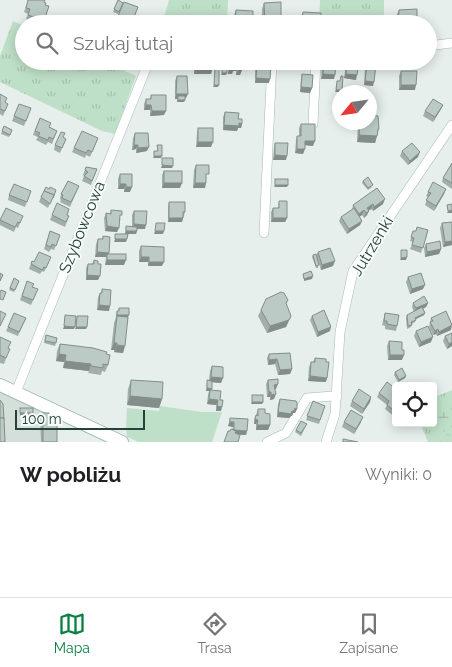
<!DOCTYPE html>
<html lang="pl">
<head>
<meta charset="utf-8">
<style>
	:root { --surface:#fff; --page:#f2f2f2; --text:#202124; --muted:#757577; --line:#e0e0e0; --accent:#0b8043 }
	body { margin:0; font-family:Raleway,sans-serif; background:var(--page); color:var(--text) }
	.controls { position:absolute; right:15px; bottom:15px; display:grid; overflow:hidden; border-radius:5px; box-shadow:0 2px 12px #0003 }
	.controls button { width:45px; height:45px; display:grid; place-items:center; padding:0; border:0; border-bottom:1px solid var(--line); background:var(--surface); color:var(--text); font:25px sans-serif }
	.compass { position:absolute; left:332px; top:85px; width:45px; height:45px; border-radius:50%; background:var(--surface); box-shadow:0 2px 12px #0003; rotate:241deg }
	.scale { position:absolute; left:15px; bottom:12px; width:130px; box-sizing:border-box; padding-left:5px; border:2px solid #24423a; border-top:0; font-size:14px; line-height:18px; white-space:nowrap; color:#24423a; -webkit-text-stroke:4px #f7fbf9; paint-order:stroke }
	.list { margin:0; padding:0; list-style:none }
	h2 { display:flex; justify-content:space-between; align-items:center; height:65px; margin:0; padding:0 20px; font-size:21px }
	h2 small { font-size:16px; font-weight:400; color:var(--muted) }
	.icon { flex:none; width:28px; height:28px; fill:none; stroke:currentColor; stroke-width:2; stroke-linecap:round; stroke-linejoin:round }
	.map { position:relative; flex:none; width:452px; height:442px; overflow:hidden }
	.search { position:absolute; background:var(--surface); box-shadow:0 2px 12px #0003; left:15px; right:15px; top:15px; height:55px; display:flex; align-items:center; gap:12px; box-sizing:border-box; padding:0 18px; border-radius:28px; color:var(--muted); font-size:19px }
	.sheet { height:155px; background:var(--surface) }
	nav { display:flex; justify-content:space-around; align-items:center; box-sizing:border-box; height:70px; border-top:1px solid var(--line); background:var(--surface); font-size:14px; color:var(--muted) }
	nav a { display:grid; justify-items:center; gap:2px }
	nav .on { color:var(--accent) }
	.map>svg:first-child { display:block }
	.built { fill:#d4dfda }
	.grass { fill:url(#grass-tufts) }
	.wetland { fill:url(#wetland-marsh) }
	.green { fill:#bfe0c8 }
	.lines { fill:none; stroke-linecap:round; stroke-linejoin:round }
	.street-casing { stroke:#a8b8b2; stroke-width:10 }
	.secondary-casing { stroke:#a4bbb3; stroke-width:14 }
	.street { stroke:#fff; stroke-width:9 }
	.secondary { stroke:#fff; stroke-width:12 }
	.wall { fill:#a1aea9 }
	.shaded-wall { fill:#838d89 }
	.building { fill:#bbcac4; stroke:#838d89 }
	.labels { text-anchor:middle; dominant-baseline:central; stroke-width:4; stroke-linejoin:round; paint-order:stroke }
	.street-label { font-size:16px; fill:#24423a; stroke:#f7fbf9 }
</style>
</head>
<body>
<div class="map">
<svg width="452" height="442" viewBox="0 0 452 442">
	<defs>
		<pattern id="grass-tufts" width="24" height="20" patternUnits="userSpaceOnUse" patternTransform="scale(1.25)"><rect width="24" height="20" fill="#bfe0c8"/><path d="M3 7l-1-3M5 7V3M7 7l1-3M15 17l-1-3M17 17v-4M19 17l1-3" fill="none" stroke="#a4c1ad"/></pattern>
		<pattern id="wetland-marsh" width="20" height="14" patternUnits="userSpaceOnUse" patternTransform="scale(1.25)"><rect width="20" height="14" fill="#bfe0c8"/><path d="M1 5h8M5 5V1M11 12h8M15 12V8" fill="none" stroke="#a4c1ad"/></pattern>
	</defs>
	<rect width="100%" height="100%" fill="#e6efeb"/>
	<path class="built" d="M0,392l58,26 -2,9v15h-56z"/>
	<g class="grass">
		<path d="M169,0h59l-1,24h-65z"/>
		<path d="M320,0h64v24h-65z"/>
		<path d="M13,21l11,5v35h79l33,15 -21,58 -13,-3 -102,-49v-26z"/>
		<path d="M452,390v52h-24l-8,-19h13v-25z"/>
	</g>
	<path class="wetland" d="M450,406l2,2v32l-19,-20v-2z"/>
	<path class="green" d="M160,406l42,6h20l-10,30h-73l-12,-5 -1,-10 1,-19 32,3z"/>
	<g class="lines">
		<g class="street-casing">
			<g id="street">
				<path d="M428,46l24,-3"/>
				<path d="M313,124l3,-63"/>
				<path d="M264,233l8,-172"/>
				<path d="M16,392l133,-331"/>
				<path d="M267,442l19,-9 21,-35 26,-2 4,1"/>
				<path d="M326,442l9,-28 5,-82 13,-61 99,-146"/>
			</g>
		</g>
		<g class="secondary-casing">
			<path id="secondary" d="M0,385l122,57"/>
		</g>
		<use href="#street" class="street"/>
		<use href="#secondary" class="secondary"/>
	</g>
	<g class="wall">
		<path d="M28,0h17l-1,2 1,3 4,1 -6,18h-5l-12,-5 2,-5 -4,-2z"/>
		<path d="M118,0l5,3 -5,11 -5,-2z"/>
		<path d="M124,2l14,5 -6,17h-8l-8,-4z"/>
		<path d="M264,3l17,21h-19v-15z"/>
		<path d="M236,10l17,14h-20l1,-9z"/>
		<path d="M399,10l18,14h-20v-10z"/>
		<path d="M303,12l17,12h-19v-7z"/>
		<path d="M124,61h9l-2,4z"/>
		<path d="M194,61h19l-1,9 -1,4h-17z"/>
		<path d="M228,61h14v9l-2,5h-4v-4h-3l-1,3h-4z"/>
		<path d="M323,61h13l-2,18h-13l1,-15z"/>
		<path d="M347,61l9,19 -12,-2 2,-14z"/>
		<path d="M257,63l12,20h-14v-16z"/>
		<path d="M367,63l6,23 -9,-1 1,-17z"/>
		<path d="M401,71l14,19h-16v-14z"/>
		<path d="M302,74l10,14 -2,5 -10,-1 1,-13z"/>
		<path d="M177,76l9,22h-1l-1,4h-7v-3h-2v-18z"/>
		<path d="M0,94l5,9 3,1 -5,12 -3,-2z"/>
		<path d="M151,95l13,20 -14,1v-6h-6v-6l2,-5h4z"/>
		<path d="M19,104l12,4 -7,18 -12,-5z"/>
		<path d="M443,105l-2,4 -8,13 -10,-6 2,-5z"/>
		<path d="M225,112l13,7 4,5 -1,4h-3l-1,3 -14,-1v-13z"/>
		<path d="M40,118l9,9 8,4 -5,13 -4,-2 -2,3 -10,-5 2,-3 -5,-2z"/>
		<path d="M358,122h12l9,7 -4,14 -18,-1z"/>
		<path d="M301,124l12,22 -8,-1 -2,9 -8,-1 1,-13 1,-4h2v-8z"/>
		<path d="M4,126l8,4 -3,7 -8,-3z"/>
		<path d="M198,128l13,19h-15l1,-14z"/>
		<path d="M135,133l12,18 -11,2v-4l-4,1 1,-12z"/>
		<path d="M63,137l3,2 -6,14 -6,-3 1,-5z"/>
		<path d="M98,138l-8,19 -4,-2 -1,3 -13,-6 2,-4z"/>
		<path d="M275,143l11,17h-13l1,-13z"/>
		<path d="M402,151l16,6 -10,8 -8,-9z"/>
		<path d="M452,163v26l-10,-7 1,-4z"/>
		<path d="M196,165l11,13h-1l-1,10h-12l1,-18z"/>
		<path d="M86,167l11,2 -6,16 -9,-4 2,-5 -1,-1z"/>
		<path d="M164,171l16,17h-18v-13z"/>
		<path d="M120,174l10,18h-6v-3h-6v-10z"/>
		<path d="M363,181l9,6 -4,3 -6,-7z"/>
		<path d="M79,186l-9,21 -10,-5 1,-2 -1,-1 1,-5z"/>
		<path d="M49,189l7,1 -8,18 -9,-6 2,-5z"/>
		<path d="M446,189l-2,5 -10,17 -9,-6 3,-8 -2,-1 2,-4z"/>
		<path d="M31,191l-6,16 -17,-7 1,-5z"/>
		<path d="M279,201l8,17 -2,4h-14v-10l2,-4h5z"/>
		<path d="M169,202l16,10 -3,10h-14v-15z"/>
		<path d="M383,204l-10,7 -2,-2 -2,1 -2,5 -3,3 -2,-3 -3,2 3,4 -2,4 -13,9 -8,-13 2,-4 11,-7 1,-5z"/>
		<path d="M6,208l17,8 -5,12 -2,-1 -2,5 -14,-7v-4z"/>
		<path d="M111,210l10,10h-1l-3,12 -12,-1 -1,-13 2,-5 4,1z"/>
		<path d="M134,211l11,18h-8l-1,5h-11l1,-8 6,1v-12z"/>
		<path d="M52,215h15l2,1 -4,11 -15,-7z"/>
		<path d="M452,222v23l-9,2 -3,-19 2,-5z"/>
		<path d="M428,230l-7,23 -11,-4 3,-7 -3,-1 3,-10h3z"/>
		<path d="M50,231l10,4 -6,15 -3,-1 -2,3 -5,-3z"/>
		<path d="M103,236l6,17 -1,1 16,11h-19l1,-8h-11l1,-13 2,-5h4z"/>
		<path d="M426,244l15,5 -2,5 -14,3 -1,-9z"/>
		<path d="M141,246l21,20h-14v-4h-9v-11z"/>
		<path d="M318,252l15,14 -12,4 -3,-9v7h-2l-4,-11 1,-2 3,1z"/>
		<path d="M94,260l4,20h-12v-12l2,-4h4z"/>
		<path d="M32,261l2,1h15l-5,10 -2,-1 -2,3 -11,-5z"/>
		<path d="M408,277l15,12 -13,5 -4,-12z"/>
		<path d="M14,278l5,3 -5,11 -5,-2z"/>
		<path d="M27,281l5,6 4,7 -5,11 -11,-5z"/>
		<path d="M102,289l7,22 -12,-1 1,-13 2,-4h1z"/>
		<path d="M288,300l-2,4 5,12 -5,11 -19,6 -9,-17 3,-6z"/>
		<path d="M413,303h15l-2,4 -3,2 2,4 -1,2 -8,4 -1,3 -3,2 -1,3 -4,2 -1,-11 1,-3 7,-3 -2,-5z"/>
		<path d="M119,308l9,9 -5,36 -9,-1 1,-2h-4l3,-27 2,-6v-3l1,-3h1z"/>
		<path d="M385,313l12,13 -1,5 -11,-2v-3l-3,-1z"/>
		<path d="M312,316l18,15 -13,6 -7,-17z"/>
		<path d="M26,318l-8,18 -12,-5 2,-4z"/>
		<path d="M431,318l20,12 -14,6 -1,-2 -3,1 -4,-8z"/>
		<path d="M416,331l15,11 -12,5 -5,-11z"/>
		<path d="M46,335l11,3 -2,8 -11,-3z"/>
		<path d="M445,336l7,10 -5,3 -4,-8z"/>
		<path d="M0,337l8,12 -1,7 -3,8 -4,-1z"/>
		<path d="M389,341l13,19h-14l-1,-14z"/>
		<path d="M60,344l46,10 2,11 -3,7 -3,-1 -1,4 -13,-2 1,-2 -26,-3 1,-6 -8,-1 1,-10z"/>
		<path d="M269,354l23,15 -2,5 -12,1 -3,-11 -7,1 -1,-7z"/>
		<path d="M315,358l11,24 -18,-1 1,-14 2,-5h2z"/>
		<path d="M212,366l9,17 -9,-1 -1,9 9,9 1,11h-5v-6l-9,-1 1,-9 1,-4h-3l1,-9v-2h2l1,-9z"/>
		<path d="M395,372l11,4 -1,2 -7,4 -4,-7z"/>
		<path d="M131,380l31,19 -3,9 -32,-3 1,-16z"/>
		<path d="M268,380l8,9h-1l-1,10 -4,1v-3h-3l-1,-13z"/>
		<path d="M396,389v4l-3,4 3,2v19l-11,-9 2,-4 -10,-8 2,-4z"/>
		<path d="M371,397l-1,5 -8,12 -12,-8 2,-5z"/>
		<path d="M280,399l17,10 -2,4h-2l-1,3h-1l-2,2 -12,-1 1,-13z"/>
		<path d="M313,401l12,5 -6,18 -13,-4z"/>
		<path d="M258,409l7,4 5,12 -2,5h-12v-6h-2v-4l2,-5z"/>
		<path d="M43,413l6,8 8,21h-16l-1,-22z"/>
		<path d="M230,418l17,13 -1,4h-7l-1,7h-14l4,-11h2l2,-1 1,-3 -5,-1z"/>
		<path d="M344,422h17l-7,12 -12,-7z"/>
		<path d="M306,426l-5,10 -6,-4 1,-2z"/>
	</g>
	<g class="shaded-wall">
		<path d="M234,66h4l-2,5h-3l-1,3h-4l1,-4z"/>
		<path d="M195,69l17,1 -1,4h-17z"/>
		<path d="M238,70h4l-2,5h-4z"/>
		<path d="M222,73h5l-1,2h-5z"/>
		<path d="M323,74l12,1 -1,4h-13z"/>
		<path d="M346,74l11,1 -1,5 -12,-2z"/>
		<path d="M256,78l14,1 -1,4h-14z"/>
		<path d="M365,81l9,1 -1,4 -9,-1z"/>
		<path d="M214,85h5l-1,2h-5z"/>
		<path d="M401,85h15l-1,5h-16z"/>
		<path d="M301,87l11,1 -2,5 -10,-1z"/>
		<path d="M336,90h6l-1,2h-6z"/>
		<path d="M176,94h12l-2,4 -8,1v-3l-1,3h-2z"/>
		<path d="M178,100h7l-1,2h-7z"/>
		<path d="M146,105h5l-1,5h-6z"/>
		<path d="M443,105l-2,4 -8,13 2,-5z"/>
		<path d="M152,111h14l-2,4 -14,1z"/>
		<path d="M239,123l3,1 -1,4h-3l-1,3 -14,-1 1,-5z"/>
		<path d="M359,135l18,1 -2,7 -18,-1z"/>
		<path d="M305,141h10l-2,5 -9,-1z"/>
		<path d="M198,142h15l-2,5h-15z"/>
		<path d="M134,145h4l-2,4 -4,1z"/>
		<path d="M149,147l-2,4 -11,2 2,-5z"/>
		<path d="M297,149h8l-2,5 -8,-1z"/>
		<path d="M420,152l-2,5 -10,8 2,-4z"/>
		<path d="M275,155l12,1 -1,4h-13z"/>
		<path d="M154,156h8l-1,2h-8z"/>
		<path d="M162,165l11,1 -1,2h-11z"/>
		<path d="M164,183h18l-2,5h-18z"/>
		<path d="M195,183h11l-1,5h-12z"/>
		<path d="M120,184h6l-2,5h-6z"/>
		<path d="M275,185h13l-1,2h-13z"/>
		<path d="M126,187h6l-2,5h-6z"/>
		<path d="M446,189l-2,5 -10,17 2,-5z"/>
		<path d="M385,199l-2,5 -10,7 1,-4z"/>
		<path d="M373,204l-2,5 -6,4 2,-5z"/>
		<path d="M364,210l-2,5 -4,3 1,-4z"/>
		<path d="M452,210v3h-5l1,-2z"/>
		<path d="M369,211l-2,4 -3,3 2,-5z"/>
		<path d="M169,218h14l-1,4h-14z"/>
		<path d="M273,218h14l-2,4h-14z"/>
		<path d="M362,221l-2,4 -13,9 2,-5z"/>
		<path d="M134,224l12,1 -1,4h-13z"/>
		<path d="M107,226l12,2 -2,4 -12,-1z"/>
		<path d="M126,231h11l-1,3h-11z"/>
		<path d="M155,231h9l-1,3h-9z"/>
		<path d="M115,239h12l-1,3h-12z"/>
		<path d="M452,241v4l-9,2 2,-5z"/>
		<path d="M441,249l-2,5 -14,3 2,-5z"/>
		<path d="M97,252l12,1 -2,4v-3l-1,3h-11z"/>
		<path d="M141,257h8l-1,5h-9z"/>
		<path d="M407,257l-1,3h-6l1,-2z"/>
		<path d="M107,260h19l-2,5h-19z"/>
		<path d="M335,261l-2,5 -12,4 1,-5z"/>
		<path d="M149,262h15l-2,4h-14z"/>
		<path d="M87,275l13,1 -2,4h-12z"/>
		<path d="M313,276l-1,3 -8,2v-2z"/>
		<path d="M425,285l-2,4 -13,5 2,-5z"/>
		<path d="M428,303l-2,4 -12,6 2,-5z"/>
		<path d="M99,305l11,1 -1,5 -12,-1z"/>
		<path d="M425,313l-1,2 -10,5 1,-2z"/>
		<path d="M117,315h12l-1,2h-12z"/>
		<path d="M291,316l-5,11 -19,6 3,-7z"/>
		<path d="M452,325l-1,5 -14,6 2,-4z"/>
		<path d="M64,326l11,1 -1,2h-11z"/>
		<path d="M76,327h11l-1,2h-11z"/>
		<path d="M331,327l-1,4 -13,6 1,-5z"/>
		<path d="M438,329l-2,5 -3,1 2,-4z"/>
		<path d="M433,337l-2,5 -12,5 2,-5z"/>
		<path d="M452,342v4l-5,3 2,-5z"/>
		<path d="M114,343h3l-2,7h-4z"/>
		<path d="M117,345l8,1 -2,7 -9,-1z"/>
		<path d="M59,354l7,1 -2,7 -8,-1z"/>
		<path d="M390,355h14l-2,5h-14z"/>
		<path d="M277,359l-2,5 -7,1 1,-5z"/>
		<path d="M65,361l26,3 -2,7 -26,-3z"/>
		<path d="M292,369l-2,5 -12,1 2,-5z"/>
		<path d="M310,376l17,2 -1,4 -18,-1z"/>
		<path d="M406,376l-1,2 -7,4 1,-2z"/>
		<path d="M211,377l12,1 -2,5 -12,-1z"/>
		<path d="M278,384l-2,5h-4l2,-4z"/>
		<path d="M207,388l5,1 -1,2h-5z"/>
		<path d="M269,392h2l-1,5h-3z"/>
		<path d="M276,394l-2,5 -4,1 1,-5z"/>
		<path d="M130,396l32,3 -3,9 -32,-3z"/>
		<path d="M371,397l-1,5 -8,12 2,-5z"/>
		<path d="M209,399l9,1 -2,5 -9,-1z"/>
		<path d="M252,402h11l-1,2h-11z"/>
		<path d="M217,406l5,1 -1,4h-5z"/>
		<path d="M295,408l2,1 -2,4h-2l-1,3h-1l-2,2 -12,-1 1,-5 14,-1z"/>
		<path d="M20,413h13l-1,2 -12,1z"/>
		<path d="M363,417l-2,5 -7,12 2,-5z"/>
		<path d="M255,419l3,1 -2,4h-2z"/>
		<path d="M230,422h4l-1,5 -5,-1z"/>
		<path d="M257,425h13l-2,5h-12z"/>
		<path d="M234,430l13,1 -1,4 -14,-1z"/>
	</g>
	<g class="building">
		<path d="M28,0h17l-1,2 2,1 -1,2 4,1 -5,15 -16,-6 2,-6 -4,-1z"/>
		<path d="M118,0l5,3 -4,9 -5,-3z"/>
		<path d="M124,2l14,5 -6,15 -14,-6z"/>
		<path d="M281,2v22h-16l-1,-21z"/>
		<path d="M417,9v15h-19l1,-14z"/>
		<path d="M236,10l17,1v13h-18z"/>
		<path d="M303,12l18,1 -1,11h-18z"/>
		<path d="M196,61h17l-1,9 -17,-1z"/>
		<path d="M230,61h12v9h-4v-4h-4v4h-5z"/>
		<path d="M324,61h12l-1,14 -12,-1z"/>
		<path d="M347,61h12l-2,14 -11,-1z"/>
		<path d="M257,63h8v3h6l-1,13 -14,-1z"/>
		<path d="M367,63l9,1 -2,18 -9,-1z"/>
		<rect x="222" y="67" width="5" height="6"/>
		<path d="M215,68h4v17h-5z"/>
		<path d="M401,71h16l-1,14h-15z"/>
		<path d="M302,74l11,1 -1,13 -11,-1z"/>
		<path d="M177,76h10l1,18h-12z"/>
		<path d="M341,76h2l-1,14h-6l1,-9h3z"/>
		<path d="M0,94l7,4 -2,4 3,2 -3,7 -5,-2z"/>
		<path d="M151,95h15v16h-14l-1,-6h-5v-6h5z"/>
		<rect x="178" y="96" width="7" height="4"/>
		<path d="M433,99l10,6 -8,12 -10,-6z"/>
		<path d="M19,104l12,4 -5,13 -12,-5z"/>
		<path d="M225,112l14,1 -1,6h4v5l-3,-1v3l-15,-1z"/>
		<path d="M370,115l8,1 1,13h-1l-1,7 -18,-1 1,-13h10z"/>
		<path d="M40,118l11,5 -2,4 8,4 -4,8 -4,-2 -1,3 -10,-4 2,-3 -5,-2z"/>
		<path d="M301,124h14v17h-10v8h-8v-13h4z"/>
		<path d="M4,126l8,4 -2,5 -8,-4z"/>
		<rect x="198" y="128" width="15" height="14"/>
		<path d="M82,131l16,7 -6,14 -4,-2 -2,3 -12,-5z"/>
		<path d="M61,132l4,1 -2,4 3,2 -4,9 -7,-3z"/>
		<path d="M135,133h13l1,14 -11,1v-3h-4z"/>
		<path d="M275,143h13l-1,13 -12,-1z"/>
		<path d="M412,143l8,9 -10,9 -8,-10z"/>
		<path d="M157,145h5v11h-8v-5h4z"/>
		<path d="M162,158h11v8l-11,-1z"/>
		<path d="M452,163v20l-9,-5z"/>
		<path d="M196,165h13v9h-3v9h-11z"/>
		<path d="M86,167l11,2 -5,12 -8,-5 4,-4 -3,-2z"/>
		<rect x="164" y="171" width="18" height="12"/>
		<path d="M120,174h12v13h-6v-3h-6z"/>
		<path d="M368,177l5,8 -5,3 -5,-7z"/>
		<rect x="275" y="179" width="13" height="6"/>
		<path d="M68,181l11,5 -8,16 -9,-4 1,-3 -2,-1z"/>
		<path d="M433,182l13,7 -10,17 -10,-6 5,-7 -3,-1z"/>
		<path d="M14,184l17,7 -4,11 -18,-7z"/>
		<path d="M46,187l3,2 1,-2 6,3 -3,8 1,-3 -10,-4z"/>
		<path d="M377,188l8,11 -11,8 -1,-3 -6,4 2,3 -3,2 -2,-3 -5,4 -6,-9z"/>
		<path d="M44,191l10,4 -4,9 -9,-7z"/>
		<path d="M279,201h8v17h-14v-10h6z"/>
		<path d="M169,202h16v10h-2v6h-14z"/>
		<path d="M57,203l12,6 -2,6 2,1 -3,6 -14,-7z"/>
		<path d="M452,204v6l-4,1 -1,-6z"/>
		<path d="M6,208l17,8 -3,7 -2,-1 -3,5 -15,-7z"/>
		<path d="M354,208l8,13 -13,8 -8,-12z"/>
		<path d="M111,210l11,1v4h-2l-1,13 -12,-2 -1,-13 5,1z"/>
		<path d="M134,211h13l-1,14 -12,-1z"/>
		<path d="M452,222v19l-7,1 -3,-19z"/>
		<path d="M156,223h9l-1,8h-9z"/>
		<path d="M126,226l11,1v4h-11z"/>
		<path d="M417,227l11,3 -5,18 -11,-3 2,-7 -3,-1 2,-6h3z"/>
		<path d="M50,231l10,4 -4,11 -4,-2 -1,3 -5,-2z"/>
		<path d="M115,234h13l-1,5h-12z"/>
		<path d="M103,236l7,1 -1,16 -12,-1 1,-13h5z"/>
		<path d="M440,241l1,8 -14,3 -1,-8z"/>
		<path d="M141,246l23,1v15h-15v-5h-8z"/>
		<path d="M330,248l5,13 -13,4 -4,-13z"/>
		<path d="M401,250h6v7l-6,1z"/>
		<path d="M39,252l12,5 -5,11 -2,-1 -2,3 -11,-6 1,-3 2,1z"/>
		<rect x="107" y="254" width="19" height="6"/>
		<path d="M316,254l3,11 -3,1 -3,-11z"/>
		<path d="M94,260l4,1v3h3l-1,12 -13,-1 1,-11h6z"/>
		<path d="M311,271l2,5 -9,3 -1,-5z"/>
		<path d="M0,273l3,2 -3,6z"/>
		<path d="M421,273l4,12 -13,4 -4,-12z"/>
		<path d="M14,278l5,3 -4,9 -5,-2z"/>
		<path d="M27,281l7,3 -2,3 6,2 -5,11 -11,-4z"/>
		<path d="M102,289l9,1 -1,16 -11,-1 1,-12h2z"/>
		<path d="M1,290l5,2 -3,8 -3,-1v-7z"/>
		<path d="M281,292l3,1 4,7 -2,3 5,13 -2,4 -19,6 -9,-16 5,-11z"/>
		<path d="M424,296l4,7 -12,5 -3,-5z"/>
		<path d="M422,307l3,6 -10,5 1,2 -5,2 1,3 -4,1 -1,-11z"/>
		<path d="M119,308h10v7h-12v-4h2z"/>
		<path d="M324,310l7,17 -13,5 -6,-16z"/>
		<path d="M0,311l6,3 -6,12z"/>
		<path d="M446,311l6,14 -13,7 -1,-3 -3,2 -5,-9 3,-1 -2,-3z"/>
		<path d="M14,313l12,5 -7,14 -11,-5z"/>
		<path d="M385,313l14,2 -2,11 -10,-2v-3h-3z"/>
		<path d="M65,315l11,1 -1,11 -11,-1z"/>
		<path d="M77,316h11l-1,11h-11z"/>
		<path d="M117,316l11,1 -3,29 -8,-1v-2h-3z"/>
		<path d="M428,326l5,11 -12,5 -5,-11z"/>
		<path d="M452,333v9l-3,2 -4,-8z"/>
		<path d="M46,335l11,3 -1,5 -11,-2z"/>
		<path d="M0,337l11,5 -3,6 2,1 -4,9 -6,-3z"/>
		<path d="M389,341l13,1v8h2v5h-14z"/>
		<path d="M60,344l33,4 14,4 -1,2 4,1 -2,10 -5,-1v4l-12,-2v-2l-26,-3 1,-6 -7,-1z"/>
		<path d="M290,353l2,16 -12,1 -3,-11 -8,1v-6z"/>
		<path d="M315,358l11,1v3h3l-2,16 -17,-2 1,-14h4z"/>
		<path d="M212,366l11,1v11l-12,-1z"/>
		<path d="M402,368l4,8 -7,4 -4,-8z"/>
		<path d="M278,379v5l-4,1 2,9 -5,1v-3h-2l-1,-12z"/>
		<path d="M131,380l32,2 -1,17 -32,-3z"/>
		<path d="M207,380l5,1v8l-5,-1z"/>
		<path d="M387,382l9,7v2l-4,5 4,3v13l-9,-7 2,-4 -10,-8z"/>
		<path d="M359,389l12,8 -7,12 -12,-8z"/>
		<path d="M210,390l11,1 -1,9h3l-1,7 -5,-1 1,-6 -9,-1z"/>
		<rect x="252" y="395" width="11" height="7"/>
		<path d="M280,399l16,2 1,2v6l-2,-1 -1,3h-2l-1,3 -13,-2z"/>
		<path d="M0,400l3,4 1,15v-1h-4z"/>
		<path d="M313,401l12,5 -5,14 -13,-4z"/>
		<rect x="20" y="408" width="13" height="5"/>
		<path d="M258,409h7v4l5,1v11h-13l1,-5 -3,-1 1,-4 2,1z"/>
		<path d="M351,410l12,7 -7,12 -12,-7z"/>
		<path d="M43,413h6v8h8v21h-14z"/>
		<path d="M0,418h4l1,24h-5z"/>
		<path d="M230,418l18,1 -1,12 -13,-1v-8h-4z"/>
		<path d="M301,421l6,3 -6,9 -5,-3z"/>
		<path d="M231,429l5,2 -1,2 5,2 -2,7h-14l4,-11h2z"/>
		<path d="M343,439l15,3h-15z"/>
	</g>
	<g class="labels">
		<g class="street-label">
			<text transform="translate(82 227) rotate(-68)">Szybowcowa</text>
			<text transform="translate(372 246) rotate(-59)">Jutrzenki</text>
		</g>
	</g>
</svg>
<div class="controls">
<button><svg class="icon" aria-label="locate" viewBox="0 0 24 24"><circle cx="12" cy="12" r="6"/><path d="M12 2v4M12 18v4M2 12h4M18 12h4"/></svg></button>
</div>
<svg class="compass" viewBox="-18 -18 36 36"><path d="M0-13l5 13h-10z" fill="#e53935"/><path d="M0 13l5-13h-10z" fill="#757577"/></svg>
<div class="scale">100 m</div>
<div class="search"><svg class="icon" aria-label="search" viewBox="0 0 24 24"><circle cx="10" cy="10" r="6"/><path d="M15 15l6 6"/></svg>Szukaj tutaj</div>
</div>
<section class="sheet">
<h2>W pobliżu<small>Wyniki: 0</small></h2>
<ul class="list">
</ul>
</section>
<nav>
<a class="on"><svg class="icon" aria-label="map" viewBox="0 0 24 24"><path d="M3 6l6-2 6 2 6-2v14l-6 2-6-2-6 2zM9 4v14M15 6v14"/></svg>Mapa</a>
<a><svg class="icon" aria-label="directions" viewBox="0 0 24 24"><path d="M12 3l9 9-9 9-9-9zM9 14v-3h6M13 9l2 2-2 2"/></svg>Trasa</a>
<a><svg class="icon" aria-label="saved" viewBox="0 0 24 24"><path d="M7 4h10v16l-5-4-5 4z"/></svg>Zapisane</a>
</nav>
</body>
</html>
